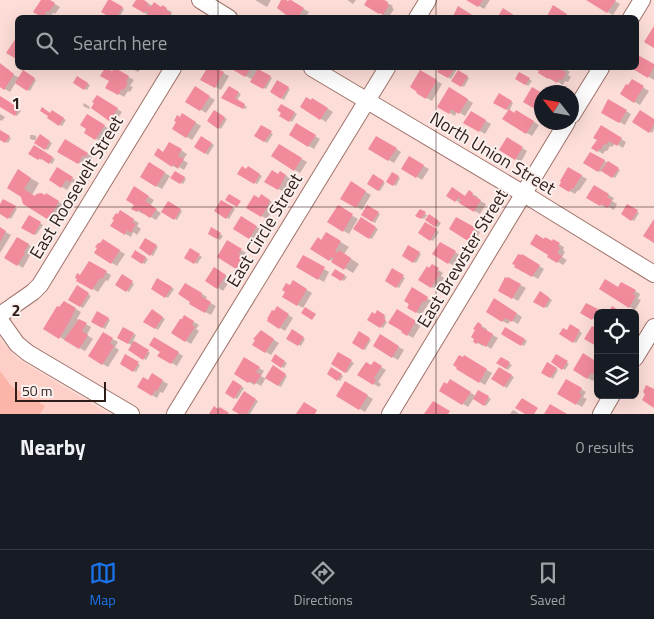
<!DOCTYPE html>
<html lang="en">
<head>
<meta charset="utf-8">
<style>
	:root { --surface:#171b24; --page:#242831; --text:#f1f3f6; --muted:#9ea1a6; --line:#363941; --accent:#1a73e8 }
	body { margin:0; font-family:"Titillium Web",sans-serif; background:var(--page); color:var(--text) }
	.controls { position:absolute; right:15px; bottom:15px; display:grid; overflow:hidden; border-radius:8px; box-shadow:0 5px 20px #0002 }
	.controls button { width:45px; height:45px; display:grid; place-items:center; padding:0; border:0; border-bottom:1px solid var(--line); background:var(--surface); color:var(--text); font:25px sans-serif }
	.compass { position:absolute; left:534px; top:85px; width:45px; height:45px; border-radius:50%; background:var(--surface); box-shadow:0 5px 20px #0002; rotate:301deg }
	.scale { position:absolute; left:15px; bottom:12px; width:91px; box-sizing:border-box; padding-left:5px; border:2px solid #2f1d19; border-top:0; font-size:14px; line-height:18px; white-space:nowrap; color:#2f1d19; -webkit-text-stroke:4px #faf0ee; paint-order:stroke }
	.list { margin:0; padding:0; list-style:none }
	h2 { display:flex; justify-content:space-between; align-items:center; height:65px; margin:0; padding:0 20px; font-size:21px }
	h2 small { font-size:16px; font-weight:400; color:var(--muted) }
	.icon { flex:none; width:28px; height:28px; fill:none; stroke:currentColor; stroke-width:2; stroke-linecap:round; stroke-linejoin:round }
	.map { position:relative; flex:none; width:654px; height:414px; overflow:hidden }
	.search { position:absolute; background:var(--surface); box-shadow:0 5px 20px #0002; left:15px; right:15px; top:15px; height:55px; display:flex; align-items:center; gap:12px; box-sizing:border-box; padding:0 18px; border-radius:8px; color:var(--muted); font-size:19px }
	.sheet { height:135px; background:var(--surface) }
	nav { display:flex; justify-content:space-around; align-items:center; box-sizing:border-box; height:70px; border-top:1px solid var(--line); background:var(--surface); font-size:14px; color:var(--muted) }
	nav a { display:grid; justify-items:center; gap:2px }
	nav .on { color:var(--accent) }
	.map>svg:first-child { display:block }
	.built { fill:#fecfc6 }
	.green { fill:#fbb6a9 }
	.shadow { fill:#0003 }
	.building { fill:#f18b9b }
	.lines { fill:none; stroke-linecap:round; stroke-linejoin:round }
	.minor-casing { stroke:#a0736b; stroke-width:18 }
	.minor { stroke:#fff; stroke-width:16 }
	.grid { fill:none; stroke:#2f1d19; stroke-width:1; stroke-opacity:0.55 }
	.labels { text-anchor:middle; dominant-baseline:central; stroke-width:4; stroke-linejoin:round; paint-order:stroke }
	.street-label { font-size:18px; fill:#2f1d19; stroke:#faf0ee }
	.grid-label { font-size:16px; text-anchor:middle; font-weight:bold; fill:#2f1d19; stroke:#faf0ee; stroke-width:4; stroke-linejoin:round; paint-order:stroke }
</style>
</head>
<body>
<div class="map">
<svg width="654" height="414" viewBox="0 0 654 414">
	<rect width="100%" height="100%" fill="#fcddd7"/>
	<path class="built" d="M0,339l12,14 6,6 91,55h-109z"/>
	<path class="green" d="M0,371l12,16 33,19 -5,8h-40z"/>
	<g class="shadow">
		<path d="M42,0h6l12,7 -5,7 -2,-1 -3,5h-5l-10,-7z"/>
		<path d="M108,0h3l-1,1 14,8 -5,9h-6z"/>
		<path d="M138,0h4l11,6 8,2 1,-1 10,5 -1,2 4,3 -23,1 -18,-12z"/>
		<path d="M255,0h16l-4,7z"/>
		<path d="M283,0l6,3 1,-2 19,11 -4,6h-13z"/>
		<path d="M347,0h9l-3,4z"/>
		<path d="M368,0h14l11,6 -1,2 2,1 -5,8 -3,-2 -1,1 -19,-11z"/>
		<path d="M469,0h21l-6,9z"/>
		<path d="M588,0h25l7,4 -7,11z"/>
		<path d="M0,65l9,5 -1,2 12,6 3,-6 13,8 -6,11 -14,-9 -6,10 -10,-6z"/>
		<path d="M654,66v14l-20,-12h2z"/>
		<path d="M106,68l7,4 2,-3 19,11 -4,6 3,1 -3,5 -2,-1 -4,6 -17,-10 4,-6 -9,-6z"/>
		<path d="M130,68h11l-3,4z"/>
		<path d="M209,68h5l15,8 -8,14 -19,-11z"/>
		<path d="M232,68h26l-1,1 15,9 -6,11 -14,-8 1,-1z"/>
		<path d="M441,68h14l2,1 -6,10 -12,-8z"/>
		<path d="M535,68h29l6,4 -2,3 3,2 -3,5 -3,-1 -2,4 -8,-5 -1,1 -15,-8 2,-2z"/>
		<path d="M421,72l21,12 -10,17 -14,-8z"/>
		<path d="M458,72l11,6 -5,9 -11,-7z"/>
		<path d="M520,73l12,8 -4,5 -11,-7z"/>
		<path d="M78,78l12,7 -3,5 -13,-7z"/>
		<path d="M632,81l17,10 -9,14 -19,-11 7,-7z"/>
		<path d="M278,82l12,7 -6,11 -12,-8z"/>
		<path d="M195,88l20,12 -9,13 -19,-12z"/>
		<path d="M229,88l12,6 -4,6 10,7 -2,2 -22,-12z"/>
		<path d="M450,89l23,14 -8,13 -8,-5 -2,5 -16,-9z"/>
		<path d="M500,95l13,8 -4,8 -14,-9z"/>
		<path d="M97,96l25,16 -7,11 -5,-3z"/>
		<path d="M0,98l21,13 -4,5 -17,-11z"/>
		<path d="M313,99l20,13 -7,10 -25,-15 10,-5z"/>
		<path d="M609,101l22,13 -6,11 -23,-13z"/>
		<path d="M84,103l6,4 -1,2 -6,-3z"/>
		<path d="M282,105l15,9 -5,8 -11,-7z"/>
		<path d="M516,111l23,14 -7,11 -28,-17 11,-5z"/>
		<path d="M52,112l14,8 -4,6 -13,-8z"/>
		<path d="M214,112l13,7 -6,10 -13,-8z"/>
		<path d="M471,112l20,12 -6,10 -20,-12z"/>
		<path d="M0,114l5,3 -3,4 -2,-1z"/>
		<path d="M182,114l19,12 -9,14 -18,-11z"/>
		<path d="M87,115l22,14 -8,13 -15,-10z"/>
		<path d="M654,121v8l-2,4 -18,-11z"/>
		<path d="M297,125l23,14 -6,10 -23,-14z"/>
		<path d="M261,126l12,8 -6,9 -12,-8z"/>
		<path d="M601,127l25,15 -3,6 -8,-5 -3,4 -2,-1 -3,5h-2l-2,3 -10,-6 5,-9z"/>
		<path d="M0,131l11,7 -3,5 -8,-5z"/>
		<path d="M30,135h3l3,1v4h-3l-3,-1z"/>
		<path d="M40,136l12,7 -4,7 -12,-7z"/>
		<path d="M377,137l24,15 -7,11 -24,-14z"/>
		<path d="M201,138l13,7 -6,10 -12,-8z"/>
		<path d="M507,139l20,12 -6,11 -21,-12z"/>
		<path d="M65,140l28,17 -2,2 -2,-1 -5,8 -25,-15z"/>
		<path d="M170,143l17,11 -4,6 5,3 -4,7 -5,-3 -1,2 -23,-14 9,-2z"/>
		<path d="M279,145l28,17 -7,11 -28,-17z"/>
		<path d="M34,147l21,12 -3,5 -10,-6 -1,2 -11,-7z"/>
		<path d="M591,153l29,17 -5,8 -13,-8 -2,2 -15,-9z"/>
		<path d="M410,158l19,11 -7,11 -19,-12z"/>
		<path d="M149,164l21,12 -8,13 -20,-12z"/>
		<path d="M248,168l14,8 -5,8 -18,-11 7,-2z"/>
		<path d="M569,169l18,10 -8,12 -1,-1 -3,4 -14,-8z"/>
		<path d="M18,171l21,12 -7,12 4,2h10l1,-2 20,12 -11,15 -32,-19z"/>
		<path d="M63,172l14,9 -2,3 -3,-2 -5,8 -16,-10z"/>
		<path d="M175,172l11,7 -3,5 -11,-7z"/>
		<path d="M280,172l11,7 -7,13 -18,-10 13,-7z"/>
		<path d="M393,174l7,4 -4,8 -8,-5z"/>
		<path d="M374,176l11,7 -5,8 -11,-7z"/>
		<path d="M351,183l20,12 -9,15 -20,-12z"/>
		<path d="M595,187l19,11 -2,3 5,3 -3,6 -7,-4 -1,2 -18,-11z"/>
		<path d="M134,188l20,12 -4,6 11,7 -5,7 -12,-7 -1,1 -10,-6 2,-4z"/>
		<path d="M469,192l9,5 -1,2 9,5 -6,10 -32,-18 18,1z"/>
		<path d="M262,196l13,8 -2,4h1l-7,11 -19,-11 11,-8z"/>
		<path d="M4,200l13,9 -6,10 -11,-7v-6z"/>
		<path d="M222,201l13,8 -6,10 -13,-8z"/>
		<path d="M168,203l14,8 -5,9 -14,-8z"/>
		<path d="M628,206l11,7 -5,8 -11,-7z"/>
		<path d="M338,207l20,12 -9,15 -20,-12z"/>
		<path d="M367,207l13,7 -5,9 -13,-8z"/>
		<path d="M420,210l7,5 -3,4 -7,-4z"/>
		<path d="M121,212l18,11 -2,3 4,3 -4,6 -4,-3 -2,5 -19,-11z"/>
		<path d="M29,216l14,9 -7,10 -13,-8z"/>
		<path d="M430,216l11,7 -3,4 -11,-7z"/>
		<path d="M241,218l21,12 -7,11 -21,-13z"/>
		<path d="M457,218l23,14 -6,11 -23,-14z"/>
		<path d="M361,219l17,10 -6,10 -17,-10z"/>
		<path d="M425,223l14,9 -6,9 -14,-8z"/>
		<path d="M0,229l11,6 -11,18z"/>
		<path d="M212,229l11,7 -3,4 -11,-7z"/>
		<path d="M327,234l22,13 -5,7 15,10 -6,9 -41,-24 10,-8z"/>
		<path d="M18,238l16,10 -11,20 -17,-11z"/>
		<path d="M145,240l13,7 -5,9 -13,-8z"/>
		<path d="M545,240l7,3 1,-2 11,6 -1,3 2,2 -3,5 5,3 -4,5 -14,-9z"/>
		<path d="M103,241l22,13 -8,12 -22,-13z"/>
		<path d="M228,242l18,11 -3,5 5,3 -6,10 -24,-14z"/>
		<path d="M440,243l20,12 -6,11 -20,-12z"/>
		<path d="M409,247l12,7 -5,9 -13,-7z"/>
		<path d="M190,250l12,7 -5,7 -11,-7z"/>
		<path d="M136,252l12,7 -3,5 -12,-7z"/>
		<path d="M522,256l22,13 -6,10 -22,-13z"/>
		<path d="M304,257l25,15 -5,10 -26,-15z"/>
		<path d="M89,262l22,13 -3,6 -2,-1 -8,12 -20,-12z"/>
		<path d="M432,266l11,7 -2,3 3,2 -7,12 -17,-10z"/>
		<path d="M214,268l17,11 -8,12 -17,-11z"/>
		<path d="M335,270l12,7 -3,4 -11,-7z"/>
		<path d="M393,270l12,8 -6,10 -13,-8z"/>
		<path d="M122,276l12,8 -5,8 -12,-8z"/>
		<path d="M509,279l17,9 -8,13 -18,-11z"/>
		<path d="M158,280l16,9 -6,9 -16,-10z"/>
		<path d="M293,282l19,11 -9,15 -19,-11z"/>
		<path d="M622,283l18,11 -2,5 3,1 -6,10 -35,-21h19z"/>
		<path d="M186,284l21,13 -2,3 11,6 -5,9 -20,-11z"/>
		<path d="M77,287l14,9 -8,12 -14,-9z"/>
		<path d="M412,289l21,13 -2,2 -2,-1 -8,12 -13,-8z"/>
		<path d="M540,293l12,7 -5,8 -12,-7z"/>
		<path d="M64,302l17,10 -4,7 14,8 -4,8 6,4 -8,12 -40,-22z"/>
		<path d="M500,303l22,14 -4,7 -7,-4 -3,4 -21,-12z"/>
		<path d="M586,304l13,8 -4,8 -13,-8z"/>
		<path d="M277,308l16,10 -8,13 -16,-10z"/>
		<path d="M397,310l24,15 -8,13 -10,-6z"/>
		<path d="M152,311l13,8 -7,11 -13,-9z"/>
		<path d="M98,312l12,8 -5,9 -13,-8z"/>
		<path d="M378,312l8,5 -2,3 3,2 -4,6 -14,-9 7,-4z"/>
		<path d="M185,317l14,8 -3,4 3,2 -8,13 -18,-11z"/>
		<path d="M478,324l9,5 -1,2 12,7 -7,11 -7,-5 -1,2 -9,-5z"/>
		<path d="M571,326l11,7 -6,10 -15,-9 6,-2z"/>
		<path d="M124,328l12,7 -3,6 17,12 -4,7 -16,-10 3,-4 -14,-8z"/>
		<path d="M506,328l21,13 -3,5 -21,-13z"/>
		<path d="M292,331l13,8 -4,7 -13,-8z"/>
		<path d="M261,332l18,11 -8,12 -17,-10z"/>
		<path d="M359,333l12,7 -6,10 -12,-7z"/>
		<path d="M103,334l15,8 -3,5 4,3 -11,17 -18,-11z"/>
		<path d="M380,336l24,14 -6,10 -24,-14z"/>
		<path d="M155,338l28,18 -6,10 -18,-11 2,-4z"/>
		<path d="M338,353l16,10 -7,10 -15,-10z"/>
		<path d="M557,355l12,9 -4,6 -13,-8z"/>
		<path d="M584,355l14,8v12h-1l-4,6 -19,-11z"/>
		<path d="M126,356l14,9 -4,7 -15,-9z"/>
		<path d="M275,356l12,7 -3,5 -12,-7z"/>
		<path d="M464,357l28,16 -7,12 -27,-16z"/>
		<path d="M501,358l11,7 -4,5 -10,-7z"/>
		<path d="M245,359l19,12 -3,5 5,3 7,-12 14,9 -6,11 -15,-9 -5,8 -5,-3 -2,2 -18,-11z"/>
		<path d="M374,363l12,7 -8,12 3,2 -2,3 -20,-12 13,-9z"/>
		<path d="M548,363l10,7 -5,9 -11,-7z"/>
		<path d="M499,368l15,9 -7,11 -14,-9z"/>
		<path d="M332,369l11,7 -3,5 -12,-7z"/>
		<path d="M152,375l16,9 -5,9 -3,-1 -3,6 -18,-11 9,-6z"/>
		<path d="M567,380l19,12 -3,5 4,2 -5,8 -23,-14z"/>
		<path d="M450,381l26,15 3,-5 12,8 -5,7 -12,-8 -6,9 -27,-17z"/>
		<path d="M233,382l11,6 -7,11 -10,-6z"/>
		<path d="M345,383l28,16 -8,13 -27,-16z"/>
		<path d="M244,393l14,8 -8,13h-8z"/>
		<path d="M513,410l2,1 4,3h-9z"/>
	</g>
	<g class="building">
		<path d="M41,0h9l5,3 -6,9 -2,-1 -4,7 -10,-6z"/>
		<path d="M108,0h3l12,7 -7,11h-5l-10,-6z"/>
		<path d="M136,0h8l4,3 -1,2 4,2 3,-5 7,5 1,-2 5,3 -1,2 5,3 -3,5h-18l-3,-2 1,-4 -2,-1 -2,2 -12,-7z"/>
		<path d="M281,0h5l2,1 1,-1h2l13,8 -6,10h-8l-13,-10z"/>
		<path d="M367,0h17l4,2 -1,2 2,1 -6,10 -3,-2 -1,1 -15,-9z"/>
		<path d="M466,0h17l-5,7z"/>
		<path d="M586,0h30l-9,13z"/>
		<path d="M553,5l14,9 -2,4h-19z"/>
		<path d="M458,6l19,12h-25z"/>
		<path d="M503,8l15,10h-21z"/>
		<path d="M654,26v22l-10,-6z"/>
		<path d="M18,35v25l-12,-7z"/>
		<path d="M636,54l18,10v3l-6,11 -17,-10h5z"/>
		<path d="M0,63l14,11 -10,16 -4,-3z"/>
		<path d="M105,68l7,3 3,-3 14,8 -3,6 2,1 -4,7 -2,-1 -4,6 -13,-7 4,-7 -9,-5z"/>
		<path d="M207,68h9l8,4 -9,16 -15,-8z"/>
		<path d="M230,68h21l-6,9z"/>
		<path d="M440,68h15l-7,10 -11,-6z"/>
		<path d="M533,68h33l-3,3 3,2 -4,7 -3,-1 -2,4 -8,-5 -1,1 -10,-6 1,-2z"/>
		<path d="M258,69l13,7 -8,13 -13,-7z"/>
		<path d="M23,70l12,8 -8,13 -12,-8z"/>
		<path d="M420,70l17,10 -11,19 -10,-6 1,-1 -7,-5z"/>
		<path d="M458,70l10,6 -7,11 -10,-6z"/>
		<path d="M519,72l11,6 -5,7 -10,-6z"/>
		<path d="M77,76l11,7 -4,7 -11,-7z"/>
		<path d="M632,79l12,7 -10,17 -14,-9 6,-10 2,1z"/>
		<path d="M277,80l12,7 -8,12 -11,-7z"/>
		<path d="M195,86l15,10 -10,15 -15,-9z"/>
		<path d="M229,86l10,6 -4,6 10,6 -2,5 -22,-11z"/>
		<path d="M449,87l19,12 -9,15 -8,-5 -2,5 -12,-7z"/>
		<path d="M532,87l10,6v16l-2,3 -17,-10z"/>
		<path d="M499,93l13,8 -6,9 -13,-7z"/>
		<path d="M97,95l21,13 -9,13 -18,-13 3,-5 -2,-1z"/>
		<path d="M0,96l19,12 -4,8 -15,-9z"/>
		<path d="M306,97l5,3 1,-2 16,10 -8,12 -20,-13z"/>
		<path d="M608,99l19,11 -8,13 -18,-10z"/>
		<path d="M281,104l14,8 -6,10 -10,-6 2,-3 -4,-3z"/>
		<path d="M42,107l8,6 2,-3 12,8 -5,8 -12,-8 1,-2 -8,-5z"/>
		<path d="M509,109l5,4 2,-3 18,11 -8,13 -24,-15z"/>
		<path d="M214,110l11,7 -7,12 -11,-8z"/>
		<path d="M640,110l14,9v5l-5,9 -17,-11z"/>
		<path d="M471,111l15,9 -7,12 -16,-9z"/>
		<path d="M182,113l14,9 -10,16 -14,-9 4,-7 -2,-1 3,-6 3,2z"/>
		<path d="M87,114l18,11 -10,15 -11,-7 2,-4 -6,-4z"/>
		<path d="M296,123l20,12 -8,12 -19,-12z"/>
		<path d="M261,125l11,6 -8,11 -10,-6z"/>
		<path d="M601,125l21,13 -5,8 -8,-5 -3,4 -2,-1 -3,5h-2l-2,3 -6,-4 6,-8 -4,-2z"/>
		<path d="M0,130l10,6 -5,7 -5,-3z"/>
		<path d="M40,134l10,7 -5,9 -11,-7z"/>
		<path d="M201,136l11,7 -7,11 -11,-7z"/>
		<path d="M376,136l21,12 -9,13 -20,-12z"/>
		<path d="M507,137l16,10 -8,13 -16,-10z"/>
		<path d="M65,139l23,14 -3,4 -2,-2 -5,9 -21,-12z"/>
		<path d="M169,142l13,7 -4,7 6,3 -6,9 -5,-3 -1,2 -18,-12 4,-7 5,4z"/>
		<path d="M279,144l23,14 -8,13 -23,-15z"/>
		<path d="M34,145l19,12 -4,7 -9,-6 -2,2 -10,-6z"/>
		<path d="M590,152l15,8 -7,12 -15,-9z"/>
		<path d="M409,156l15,9 -8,13 -15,-9z"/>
		<path d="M608,161l11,7 -7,10 -11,-7z"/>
		<path d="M149,162l16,10 -9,15 -16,-10z"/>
		<path d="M242,166l4,3 2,-3 12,8 -6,10 -17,-10z"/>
		<path d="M57,167l16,10 -3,5 -4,-2 -5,8 -12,-8z"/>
		<path d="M568,167l14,8 -9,14 -1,-1 -3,4 -10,-6 2,-4 -1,-1z"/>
		<path d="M18,169l13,9 -7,11 11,7 1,-2 5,-1 4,2 1,-2 13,8 -8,14h-1l-3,4 -24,-15 -2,-7 -14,-9z"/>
		<path d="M272,170l6,4 2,-3 6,4 -8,15 -14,-8z"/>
		<path d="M175,171l10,6 -5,7 -10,-6z"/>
		<path d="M392,172l7,4 -6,10 -7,-4z"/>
		<path d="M373,174l11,7 -6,10 -11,-7z"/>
		<path d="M351,181l15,10 -10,17 -16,-9z"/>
		<path d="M594,185l15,9 -2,3 5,3 -4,8 -6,-4 -2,2 -14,-8z"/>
		<path d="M134,186l15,10 -4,5 12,8 -7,9 -12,-8 -1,2 -6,-3 3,-4 -8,-5z"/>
		<path d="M452,187l13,9 4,-6 4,3 -1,2 9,5 -7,12 -15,-9 2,-3 -3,-2 -3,4 -9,-6z"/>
		<path d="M229,194l12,7 -4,6 -12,-7z"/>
		<path d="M261,194l9,6 -2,4h1l-8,13 -15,-9 8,-13 5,3z"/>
		<path d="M3,199l13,7 -8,13 -8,-5v-10z"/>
		<path d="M221,200l12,7 -7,12 -12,-8z"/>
		<path d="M168,201l13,8 -7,11 -13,-8z"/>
		<path d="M627,204l11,6 -7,11 -10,-7z"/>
		<path d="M338,205l15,9 -10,18 -16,-10z"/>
		<path d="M367,205l12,7 -7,10 -11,-7z"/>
		<path d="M420,209l6,3 -5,7 -6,-3z"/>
		<path d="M120,210l14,9 -2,3 4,2 -5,9 -4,-3 -2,5 -15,-9 4,-6 -2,-1 4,-6 2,1z"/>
		<path d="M429,214l10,7 -4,6 -10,-7z"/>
		<path d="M29,215l12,7 -7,13 -13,-7z"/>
		<path d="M241,216l16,10 -8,13 -16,-10z"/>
		<path d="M361,217l15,10 -7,12 -16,-10z"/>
		<path d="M456,217l20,11 -8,13 -19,-12z"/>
		<path d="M654,219v24l-11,-7z"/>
		<path d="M425,222l12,7 -7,12 -12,-8z"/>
		<path d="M0,227l6,4 -6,11z"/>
		<path d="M211,227l10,6 -4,6 -9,-5z"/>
		<path d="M326,232l15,9 -6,10 2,2 2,-3 12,8 -7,12 -13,-8 3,-4 -2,-1 -3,4 -19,-12 8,-12 3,3z"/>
		<path d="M536,234l8,5 1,-2 7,4 1,-2 7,4 -2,3 2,2 -3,5 5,3 -5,7 -10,-6 1,-2 -18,-11z"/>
		<path d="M17,237l12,7 -5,8 1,1 -8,13 -13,-8z"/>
		<path d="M145,238l12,7 -7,11 -11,-8z"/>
		<path d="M103,239l17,11 -9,14 -17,-11 3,-5 -2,-1 3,-4h2z"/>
		<path d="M227,240l15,9 -4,5 5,3 -7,12 -19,-12z"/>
		<path d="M440,242l16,9 -8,13 -16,-10z"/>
		<path d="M408,245l12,7 -7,11 -11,-7z"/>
		<path d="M190,248l10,6 -6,10 -10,-6z"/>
		<path d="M135,250l11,7 -4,7 -11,-7z"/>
		<path d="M518,254l3,1 1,-1 18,11 -8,12 -18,-10 1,-2 -3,-1z"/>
		<path d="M303,255l22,12 -7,13 -22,-13z"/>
		<path d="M89,261l18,10 -5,8 -2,-1 -8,12 -16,-9 1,-2 -2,-1 2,-5 3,2z"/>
		<path d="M432,264l7,4 -2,4 3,1 -9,15 -13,-8 9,-14 2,2z"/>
		<path d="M214,267l12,8 -9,14 -12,-8z"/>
		<path d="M392,268l12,7 -8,13 -11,-7z"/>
		<path d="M335,269l10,6 -4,6 -10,-6z"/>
		<path d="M122,274l11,7 -7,11 -11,-7z"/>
		<path d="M505,277l2,1 1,-1 13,7 -9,15 -14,-8z"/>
		<path d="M157,278l15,9 -7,11 -14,-9z"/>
		<path d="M605,279l13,8 3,-5 15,8 -3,4 3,2 -7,12 -30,-19z"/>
		<path d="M293,280l14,9 -10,17 -15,-9 3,-5 -3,-2 4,-7 4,2z"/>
		<path d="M185,283l17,10 -1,3 10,6 -6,11 -16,-9 1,-2 -12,-8z"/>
		<path d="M77,285l12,8 -9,14 -12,-7z"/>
		<path d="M412,287l16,10 -3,5 -2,-1 -7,12 -9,-5 2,-4 -5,-3z"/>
		<path d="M540,291l10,7 -6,10 -11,-6z"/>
		<path d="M494,298l23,15 -5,9 -7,-4 -3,4 -16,-10z"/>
		<path d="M64,301l12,7 -4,7h1l-14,24 -16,-10 14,-23 2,1z"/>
		<path d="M586,303l12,6 -6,11 -12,-7z"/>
		<path d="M277,306l12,8 -10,15 -12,-8 1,-2h-1l5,-9 2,1z"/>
		<path d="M612,306l11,7h-15z"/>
		<path d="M305,307l11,7 -4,6 -11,-7z"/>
		<path d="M152,309l11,8 -8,12 -12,-7z"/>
		<path d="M397,309l19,12 -9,15 -6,-4 1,-1 -14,-8z"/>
		<path d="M377,310l8,5 -2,3 3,2 -6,8 -13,-8 5,-8 3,2z"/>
		<path d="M97,311l12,7 -7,10 -11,-6z"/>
		<path d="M184,315l10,6 -2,4 3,2 -10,15 -14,-9 9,-14h2z"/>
		<path d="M79,319l8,4 -5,8 6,4 -9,14 -15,-9z"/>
		<path d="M478,322l4,3 -1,2 12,7 -7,13 -8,-5 -1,2 -4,-2 1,-3 -3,-2 4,-7 -2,-1z"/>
		<path d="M570,324l10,6 -7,13 -14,-9 4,-6 4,2z"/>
		<path d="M592,326l6,3v18l-14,-8z"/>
		<path d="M123,327l11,6 -6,11 -11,-6z"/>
		<path d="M505,327l20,12 -4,7 -20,-12z"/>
		<path d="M292,329l12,8 -6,9 -12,-7z"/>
		<path d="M261,330l13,9 -9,14 -13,-8 3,-5 -2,-1z"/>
		<path d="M359,331l11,7 -7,12 -11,-7z"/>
		<path d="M103,332l10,6 -3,5 4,3 -12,19 -14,-9z"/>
		<path d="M380,334l19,12 -7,12 -19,-12z"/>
		<path d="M154,337l25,15 -8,12 -14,-8 3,-4 -11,-7z"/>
		<path d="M134,341l15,9 -6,10 -15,-10z"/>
		<path d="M338,352l14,8 -7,13 -14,-9z"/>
		<path d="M583,353l14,9 -3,6 2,2 -3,4 -2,-1 -4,6 -14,-9z"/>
		<path d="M125,354l14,8 -6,10 -13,-8z"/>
		<path d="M275,354l10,7 -4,7 -10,-7z"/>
		<path d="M556,354l12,7 -6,9 -11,-8z"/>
		<path d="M459,355l4,2 1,-2 23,14 -8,14 -23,-14 1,-1 -4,-3z"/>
		<path d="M244,357l16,10 -4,5 5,3 -6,9 -5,-3 -2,2 -14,-9z"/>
		<path d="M501,357l9,5 -4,7 -10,-6z"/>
		<path d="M374,361l8,5 -8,12 2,2 -3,5 -16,-10 9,-13 5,3z"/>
		<path d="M547,362l10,6 -7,10 -9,-5z"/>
		<path d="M273,365l13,9 -8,12 -13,-8z"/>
		<path d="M331,367l11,7 -5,7 -10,-7z"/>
		<path d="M499,367l13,8 -8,12 -13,-8z"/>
		<path d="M152,373l11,7 -6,11 -2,-1 -3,6 -15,-9 6,-10 5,3z"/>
		<path d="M450,379l21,13 -9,13 -23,-14 5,-9 3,2z"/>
		<path d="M566,379l16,9 -3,5 3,2 -6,10 -19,-11z"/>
		<path d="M233,380l9,6 -8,13 -9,-6z"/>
		<path d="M345,381l23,14 -9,15 -23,-14z"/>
		<path d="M646,385l8,4v19l-12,-8 3,-6 -2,-2z"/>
		<path d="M478,390l11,6 -5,10 -11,-7z"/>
		<path d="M244,391l12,8 -9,15h-8l-7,-4z"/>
		<path d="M522,398l16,10 -4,6h-9l-10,-6z"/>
		<path d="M433,401l17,10 -2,3h-24z"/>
		<path d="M304,402l13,8 -2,4h-19z"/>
		<path d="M550,404l17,10h-23z"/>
		<path d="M214,406l4,3 2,-2 9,6 -1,1h-19z"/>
	</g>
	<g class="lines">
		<g class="minor-casing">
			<g id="minor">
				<path d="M200,0l29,18"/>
				<path d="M417,18l11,-18"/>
				<path d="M631,18l11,-18"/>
				<path d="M312,68l212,126 130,80"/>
				<path d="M572,115l29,-47"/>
				<path d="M0,315l33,-23 7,-7 133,-217"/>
				<path d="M0,320l17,24 11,9 103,61"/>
				<path d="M635,358l19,-31"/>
				<path d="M175,414l212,-346"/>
				<path d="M390,414l177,-292"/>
				<path d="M601,414l11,-19"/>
			</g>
		</g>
		<use href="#minor" class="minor"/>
	</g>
	<path class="grid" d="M218,0v18M436,0v18M218,68v346M436,68v346M0,207h654"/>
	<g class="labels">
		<g class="street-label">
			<text transform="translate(493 153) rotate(31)">North Union Street</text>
			<text transform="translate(76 187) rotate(-59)">East Roosevelt Street</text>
			<text transform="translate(264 230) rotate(-59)">East Circle Street</text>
			<text transform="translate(462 258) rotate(-59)">East Brewster Street</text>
		</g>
	</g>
	<g class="grid-label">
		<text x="16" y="109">1</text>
		<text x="16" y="316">2</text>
	</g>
</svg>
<div class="controls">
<button><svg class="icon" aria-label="locate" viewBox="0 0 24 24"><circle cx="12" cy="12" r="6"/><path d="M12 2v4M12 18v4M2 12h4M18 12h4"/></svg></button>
<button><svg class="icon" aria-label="layers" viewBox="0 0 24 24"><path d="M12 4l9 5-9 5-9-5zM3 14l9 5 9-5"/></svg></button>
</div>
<svg class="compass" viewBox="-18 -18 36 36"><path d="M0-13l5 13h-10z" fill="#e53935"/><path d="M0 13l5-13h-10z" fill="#9ea1a6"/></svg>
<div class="scale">50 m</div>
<div class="search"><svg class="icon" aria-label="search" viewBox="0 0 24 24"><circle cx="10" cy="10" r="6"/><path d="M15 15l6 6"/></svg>Search here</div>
</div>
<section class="sheet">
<h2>Nearby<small>0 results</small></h2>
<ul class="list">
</ul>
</section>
<nav>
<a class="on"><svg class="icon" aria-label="map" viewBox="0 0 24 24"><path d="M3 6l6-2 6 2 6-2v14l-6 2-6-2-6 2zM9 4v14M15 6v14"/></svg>Map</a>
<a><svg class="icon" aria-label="directions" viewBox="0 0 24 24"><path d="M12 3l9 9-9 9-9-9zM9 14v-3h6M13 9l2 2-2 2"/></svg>Directions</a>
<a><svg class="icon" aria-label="saved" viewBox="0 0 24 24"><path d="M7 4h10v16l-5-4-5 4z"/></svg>Saved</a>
</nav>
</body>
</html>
